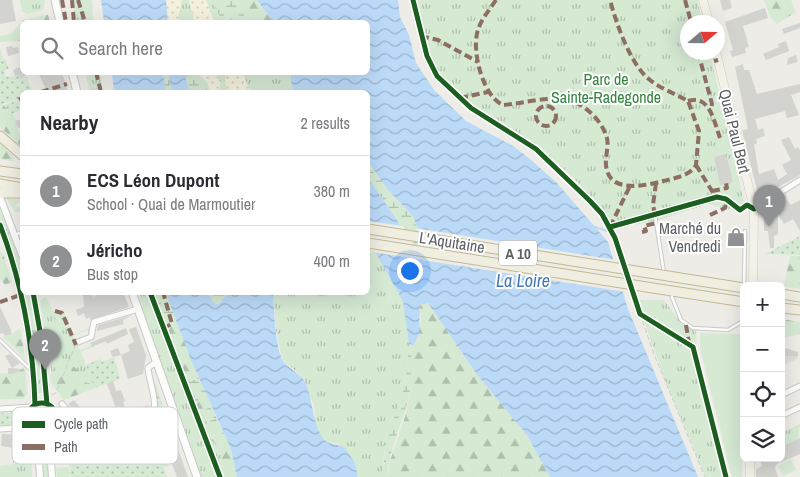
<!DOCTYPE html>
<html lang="en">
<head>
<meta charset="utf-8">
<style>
	:root { --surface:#fff; --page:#f7f7f7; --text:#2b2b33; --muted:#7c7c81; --line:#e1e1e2; --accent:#8f9192 }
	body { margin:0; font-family:"Archivo Narrow",sans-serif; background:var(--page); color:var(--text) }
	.controls { position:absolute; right:15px; bottom:15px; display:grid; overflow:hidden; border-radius:8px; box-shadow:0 5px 20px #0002 }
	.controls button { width:45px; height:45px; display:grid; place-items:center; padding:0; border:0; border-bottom:1px solid var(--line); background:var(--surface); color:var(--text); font:25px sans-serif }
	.compass { position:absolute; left:680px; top:15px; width:45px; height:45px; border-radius:50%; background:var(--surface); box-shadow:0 5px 20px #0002; rotate:70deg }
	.you { position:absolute; left:409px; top:270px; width:18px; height:18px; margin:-12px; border:4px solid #fff; border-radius:50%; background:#1a73e8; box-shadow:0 0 0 8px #1a73e833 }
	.badge { display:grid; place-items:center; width:32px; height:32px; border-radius:50%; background:var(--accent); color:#fff; font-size:16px; font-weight:700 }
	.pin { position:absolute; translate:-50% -41px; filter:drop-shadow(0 1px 2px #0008) }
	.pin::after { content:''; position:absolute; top:26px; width:18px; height:15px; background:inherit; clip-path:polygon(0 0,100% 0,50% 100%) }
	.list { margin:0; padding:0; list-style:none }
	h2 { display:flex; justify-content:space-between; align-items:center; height:65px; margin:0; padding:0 20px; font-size:21px }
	h2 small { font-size:16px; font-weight:400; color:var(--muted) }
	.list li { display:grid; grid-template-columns:32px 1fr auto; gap:15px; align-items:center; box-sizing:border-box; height:70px; padding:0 20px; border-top:1px solid var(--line) }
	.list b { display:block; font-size:19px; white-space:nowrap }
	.list p { margin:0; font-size:16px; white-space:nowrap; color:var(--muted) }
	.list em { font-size:16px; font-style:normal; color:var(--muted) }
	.icon { flex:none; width:28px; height:28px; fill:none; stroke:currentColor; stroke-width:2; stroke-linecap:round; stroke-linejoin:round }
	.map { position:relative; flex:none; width:800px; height:477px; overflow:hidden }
	.search { position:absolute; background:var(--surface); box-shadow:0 5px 20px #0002; left:20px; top:20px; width:350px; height:55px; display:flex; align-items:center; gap:12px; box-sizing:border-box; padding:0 18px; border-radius:8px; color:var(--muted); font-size:19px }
	.panel { position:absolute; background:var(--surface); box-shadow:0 5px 20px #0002; left:20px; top:90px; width:350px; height:205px; border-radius:8px }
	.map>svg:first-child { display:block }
	.education { fill:#e0ded7 }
	.grass { fill:url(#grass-tufts) }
	.forest { fill:url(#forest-firs) }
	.wetland { fill:url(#wetland-marsh) }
	.sand { fill:url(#sand-dots) }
	.garden { fill:url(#garden-dots) }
	.pitch { fill:#d5e9d3 }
	.water { fill:url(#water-waves) }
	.pier { fill:#edece7 }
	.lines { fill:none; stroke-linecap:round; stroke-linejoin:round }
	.stream { stroke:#bbdaf8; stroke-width:2 }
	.building { fill:#d3d3d0 }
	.service-casing { stroke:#c9c9c9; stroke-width:4.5 }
	.minor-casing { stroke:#c9c9c9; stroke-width:7 }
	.tertiary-casing { stroke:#c9c9c9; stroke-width:8 }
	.secondary-casing { stroke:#c9c9c7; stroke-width:9 }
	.primary-casing { stroke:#d5ceb5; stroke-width:9 }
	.motorway-casing { stroke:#c5b994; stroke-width:11 }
	.path { stroke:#c9cdcb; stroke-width:1; stroke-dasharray:5 2.5; stroke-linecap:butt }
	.service { stroke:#fcfcfb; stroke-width:2.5 }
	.minor { stroke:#fcfcfb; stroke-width:5 }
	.tertiary { stroke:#fcfcfb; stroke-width:6 }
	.secondary { stroke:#fcfcfb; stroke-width:7 }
	.primary { stroke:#f3f2e8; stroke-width:8 }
	.motorway { stroke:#f0ede1; stroke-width:9 }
	.motorway-bridge-casing { stroke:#c5b994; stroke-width:11; stroke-linecap:butt }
	.motorway-bridge { stroke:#f0ede1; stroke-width:9 }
	.quiet { stroke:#8d6e63; stroke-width:4; stroke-dasharray:8 4; stroke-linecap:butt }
	.cycleway-casing { stroke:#fff; stroke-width:8 }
	.cycleway { stroke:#1b5e20; stroke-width:5 }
	.labels { text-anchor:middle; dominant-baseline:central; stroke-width:4; stroke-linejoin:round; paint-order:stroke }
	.shield { fill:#fff; stroke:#8d9093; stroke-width:1 }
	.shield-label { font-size:15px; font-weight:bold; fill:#5c6065 }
	.park-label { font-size:16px; fill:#35843e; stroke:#fff }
	.street-label { font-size:16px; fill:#5c6065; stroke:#fff }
	.poi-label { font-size:16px; fill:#5c6065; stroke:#fff; text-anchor:end }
	.water-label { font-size:18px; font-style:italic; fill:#4377ba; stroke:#fff }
	.key { fill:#fff; stroke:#cecfd1; stroke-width:1 }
	.key-label { font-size:14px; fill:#5c6065 }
</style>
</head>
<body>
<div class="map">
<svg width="800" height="477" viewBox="0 0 800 477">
	<defs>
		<pattern id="grass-tufts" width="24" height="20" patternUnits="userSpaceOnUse" patternTransform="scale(1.25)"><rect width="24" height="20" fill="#d5e9d3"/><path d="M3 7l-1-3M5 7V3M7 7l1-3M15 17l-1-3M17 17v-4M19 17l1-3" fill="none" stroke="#b0c0af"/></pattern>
		<pattern id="forest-firs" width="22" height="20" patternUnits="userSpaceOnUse" patternTransform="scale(1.25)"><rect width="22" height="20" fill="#d5e9d3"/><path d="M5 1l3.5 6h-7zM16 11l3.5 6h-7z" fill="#b0c0af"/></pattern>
		<pattern id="wetland-marsh" width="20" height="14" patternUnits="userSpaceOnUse" patternTransform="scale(1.25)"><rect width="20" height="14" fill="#d5e9d3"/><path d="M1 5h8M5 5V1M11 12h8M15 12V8" fill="none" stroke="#b0c0af"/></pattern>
		<pattern id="sand-dots" width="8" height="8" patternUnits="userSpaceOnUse" patternTransform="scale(1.25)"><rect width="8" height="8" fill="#f4f0dd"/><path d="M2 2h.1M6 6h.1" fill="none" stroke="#d4d0c0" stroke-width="1.8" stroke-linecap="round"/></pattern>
		<pattern id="garden-dots" width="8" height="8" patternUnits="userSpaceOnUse" patternTransform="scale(1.25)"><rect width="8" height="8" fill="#d5e9d3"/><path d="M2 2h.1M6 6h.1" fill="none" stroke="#b0c0af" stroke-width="1.8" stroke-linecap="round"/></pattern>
		<pattern id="water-waves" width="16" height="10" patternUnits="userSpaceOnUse" patternTransform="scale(1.25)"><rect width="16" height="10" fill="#bbdaf8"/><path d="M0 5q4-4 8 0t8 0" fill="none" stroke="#9bb4cc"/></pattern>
	</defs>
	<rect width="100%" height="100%" fill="#edece7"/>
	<path class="education" d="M781,347l17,5 -1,7 -16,7z"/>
	<g class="grass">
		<path d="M20,0h25l-2,10 -16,4 -5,-3z"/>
		<path d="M73,0h19l1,22h-18z"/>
		<path d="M182,0h7l5,18 -2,4h-15z"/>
		<path d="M206,0h30l12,22h-34z"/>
		<path d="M414,0h283l6,22h-15v30l22,1 35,154 -8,4 -29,-7 -55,18 -39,5c-18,-25 -39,-50 -64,-70 -24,-19 -52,-31 -77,-49 -33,-24 -55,-68 -59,-108z"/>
		<path d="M85,73h15l3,19h-13z"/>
		<path d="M215,73h10l2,19h-7v-10z"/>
		<path d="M243,73h47l3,19h-43z"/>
		<path d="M6,198l16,2v4l-4,-2 -3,4 7,2v4h-7z"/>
		<path d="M0,201l22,58v29l-22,-68z"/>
		<path d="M368,239l36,62 5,43 -3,37 -22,71 -2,25h-24l-3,-14 -16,-19 -12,-2 -6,-6 -5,-13 -2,-18 -14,-30 -18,-16 -6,-29 -3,-37 95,-1z"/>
		<path d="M24,293h9l12,100h-9z"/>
		<path d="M139,293h10l70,184h-19l-53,-151z"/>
		<path d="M152,293h2l53,142 14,16 3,26 -4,-3z"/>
		<path d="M46,297l8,17 10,-2 9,23 16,-7v7l-2,-5 -14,6 7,14 12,-5 1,2 -12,5 14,36 -31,12 -13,-17v-22h-2l-9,-61z"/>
		<path d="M638,300h26l18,24 14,7 1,20 -6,-8 -45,-27 -4,-4z"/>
		<path d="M643,318l42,25 9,12 26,102 -2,2 2,1 4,17h-18l-42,-100z"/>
		<path d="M800,424l-2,15 -16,7 -1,-13z"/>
		<path d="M24,435l6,1 2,41h-32v-11l13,-2v-7h5l1,-18h5z"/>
		<path d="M48,440l2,37h-8l-3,-36z"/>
		<path d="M791,459l5,11 -13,6 -5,-10z"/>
		<path d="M68,467l3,10h-14l-1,-9z"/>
	</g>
	<g class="forest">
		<path d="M236,0h21l16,22h-25z"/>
		<path d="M764,0h27l5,12 -19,12 -6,-6z"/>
		<path d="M45,15h3l2,7h-28v19l-22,1v-6l11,-2 13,-14z"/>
		<path d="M0,101l11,13 2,-1 6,19 3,-1v16l-22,-20z"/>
		<path d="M0,142l13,14 2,6 -15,-3z"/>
		<path d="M0,251l3,3 9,28 -7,3 -5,-7z"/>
		<path d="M790,256h10v33l-16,-3z"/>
		<path d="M428,303l50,73 49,59 23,42h-162l2,-16 15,-44 6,-28 1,-34 9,-35 -1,-16z"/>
		<path d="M54,316l5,38 -1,4 -9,1 4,-10 -3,-21z"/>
		<path d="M781,319l19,3v12l-19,4z"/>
		<path d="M178,322l21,57 -6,1 -8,-6 -19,-46z"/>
		<path d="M21,329l4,30 -22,-22z"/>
		<path d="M73,366l6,5 6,11 9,3 1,3 -31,12 -11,-15 3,-2 -6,-3v-5l6,-1 20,8v-5l-7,-9z"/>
		<path d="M25,367l2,27 -4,5h-23v-26l13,1z"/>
		<path d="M207,393l5,14 -13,4 -3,-8z"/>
		<path d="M217,419l14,30 6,28h-13l-3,-26 -14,-16 -3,-8 5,-6z"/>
	</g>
	<g class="wetland">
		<path d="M213,0h22l13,22h-26z"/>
		<path d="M163,73h5l4,19h-6z"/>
		<path d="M184,73h13l10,9 4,10h-21z"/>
		<path d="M368,162l21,29 24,25 16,44 -2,3 -9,-5 -21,-38 -29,-42z"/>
		<path d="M154,293h12l12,29 -12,6z"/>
		<path d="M209,293h19l-10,12 -5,-3z"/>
		<path d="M409,344l5,1c-3,15 -1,31 -4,46 -4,24 -24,65 -22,86h-6l4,-35 20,-61z"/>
		<path d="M185,374l8,6 6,-1 8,14 -11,10z"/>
		<path d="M212,407l5,12 -8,1 -5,7 -5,-16z"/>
	</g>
	<g class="sand">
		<path d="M166,0h16l-5,22h-9z"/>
		<path d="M189,0h17l8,22h-22l2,-4z"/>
		<path d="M197,73h18l5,9v10h-9l-4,-10z"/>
		<path d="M225,73h18l7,19h-23z"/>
	</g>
	<g class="garden">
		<path d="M0,47l3,12h2l4,10 -5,2 2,6 13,-2 1,3 6,-2 7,16h-11v6l-20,6 -2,-3z"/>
		<path d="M22,99v11l-11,4 -7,-9z"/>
		<path d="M800,236v19l-35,-1z"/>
		<path d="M114,357l6,22 -25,9 -9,-23 14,-6 2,3z"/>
		<path d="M151,371l13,38 -2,1 -1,-3h-4z"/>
		<path d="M21,412l1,13 -22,1v-13z"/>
		<path d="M75,443l1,2 5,-1 3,6 10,-3 3,10 19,-1 1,5 47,-15 6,20 -6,1 3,10h-96l-6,-33z"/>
	</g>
	<path class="pitch" d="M700,333l44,1 -2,143h-10l-32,-129z"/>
	<g class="water">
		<path d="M101,0h65l2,22h-64z"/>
		<path d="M257,0h141l2,17 9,18 7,28 18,27 32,31 47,25 17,13 27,24 51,59 20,67 70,168h-148l-23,-42 -49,-59 -50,-73 -8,1 -1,30 -5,11 -5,-1 -6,-43 -35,-62v-61l29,42 21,38 6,4 5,-2 -16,-44 -24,-25 -21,-29v-70h-75l-3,-19 78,-1v-50h-95z"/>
		<path d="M112,73h51l3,19h-52z"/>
		<path d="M168,73h16l6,19h-18z"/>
		<path d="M166,293h43l4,9 5,3 10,-12h45c1,16 2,54 10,68 6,8 17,12 22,21 8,16 8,50 22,60 6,3 12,2 18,6l10,15 3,14h-121l-6,-28 -40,-89z"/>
	</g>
	<path class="pier" d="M368,221l35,5 17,30 5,4 -9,-32 200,32 10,32 -254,-40 -4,-8z"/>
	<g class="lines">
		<path class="stream" d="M595,227l12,4"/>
	</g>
	<g class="building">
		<path d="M0,0h12l4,21 -16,3z"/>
		<path d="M720,0h10l2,8 -9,3z"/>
		<path d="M765,8l3,10 -25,8 6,21 -4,1 1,5 -14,4 -2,-6 3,-1 -8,-28z"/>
		<path d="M800,23v5l-16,6 -2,-5z"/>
		<path d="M786,41l3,10 -23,9 -3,-6 16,-7 -1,-3z"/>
		<path d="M12,46l1,2 5,-1 1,6 -11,3 -2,-9z"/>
		<path d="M796,55l2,7 -11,3 1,-7z"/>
		<path d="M743,64l1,6h5l8,24 43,-10v8l-9,3 8,20 -12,3 -2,-7 -30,8 3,11 5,-2 2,8 -9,3 1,4 -3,2 5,29 15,-5 4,11 9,-6 -5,-9 9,-5 -10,-20 8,-3 6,12 3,-2 2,3v25l-41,23 -17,-68 6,-1 -13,-62z"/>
		<path d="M20,67l2,5h9l-11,7 -1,-4 -4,1 -2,-6z"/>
		<path d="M38,72h24l6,20h-21z"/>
		<path d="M22,119v8l-4,1 -3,-7z"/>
		<path d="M726,154l7,28 -13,3 -6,-28z"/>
		<path d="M786,194v5l5,6 9,-5v31l-7,-12 -9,5 -6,-10v20l-4,2v12h-4l-2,-17h-4v-13z"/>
		<path d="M83,292h9l1,5 10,-5h20l6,15 -39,13v-3l-4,2 -2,-6 -6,3 -2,-6 8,-3z"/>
		<path d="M0,307l11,23v4l-6,2 -2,-3 -3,1z"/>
		<path d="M132,315l-9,5 1,4 -27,7 1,-6z"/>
		<path d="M136,327l10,28 -3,19 -15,5 -7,-24 -8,2 -3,-6 8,-3 3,7 9,-4 -2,-6 6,-3 -5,-13z"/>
		<path d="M126,328l2,6 -21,10 -1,-3 -14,6 -2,-4z"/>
		<path d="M781,347l17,5v4h-17z"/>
		<path d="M10,354l10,9 -8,5 -7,-12z"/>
		<path d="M8,368l15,1 -10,5h-5z"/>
		<path d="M113,381l3,10 5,-1 4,11 -2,1 4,13 -1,-4 23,-6 1,4 -4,7 -17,6 -1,-6 -16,5 -2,-7 7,-3 -10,-27z"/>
		<path d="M74,400l12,14 -6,4 -12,-14z"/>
		<path d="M165,412l5,15 18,50h-11l-12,-31 -35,11 -3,-17h5l-1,-9 11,-1 1,16 26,-8 -9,-24z"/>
		<path d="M2,434l18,1 -3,27h-4l1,-14 -13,-2z"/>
		<path d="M800,438v16l-23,10 -2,4 3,9h-22v-8l6,-3 -3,-8h22v-11z"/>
	</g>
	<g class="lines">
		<g class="service-casing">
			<g id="service">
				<path d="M655,215l9,58"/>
				<path d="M15,235l7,-3"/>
				<path d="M744,286l1,-55"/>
				<path d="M670,292l11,28 12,8 35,2 15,-9 1,-16"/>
				<path d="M0,340l31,30"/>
			</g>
		</g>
		<g class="minor-casing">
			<g id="minor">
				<path d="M754,209l46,-29"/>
				<path d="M78,342l13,-5 3,-15 44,-13"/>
				<path d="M781,395l19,-9"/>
				<path d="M62,404l14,17 -1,6"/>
				<path d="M0,409l31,-2"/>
				<path d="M781,416l19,-9"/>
				<path d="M55,422c20,5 92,15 99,-11 3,-12 -5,-30 -6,-43l8,-6"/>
				<path d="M0,429l32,-2"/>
			</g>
		</g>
		<g class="tertiary-casing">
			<g id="tertiary">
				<path d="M0,197l22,58"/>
				<path d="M0,225c22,58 33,117 35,179"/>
				<path d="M33,292l8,45 6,67"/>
				<circle cx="42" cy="417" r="14"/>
				<path d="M49,429l3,48"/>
				<path d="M37,430l3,47"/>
			</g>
		</g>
		<g class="secondary-casing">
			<g id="secondary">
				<path d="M55,0l5,22"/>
				<path d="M72,72l5,20"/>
				<path d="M132,292l65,185"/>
			</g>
		</g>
		<g class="primary-casing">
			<g id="primary">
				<path d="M703,0l6,22"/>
				<path d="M716,52l38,157 -1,77"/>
				<path d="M750,477v-19"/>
			</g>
		</g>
		<g class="motorway-casing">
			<g id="motorway">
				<path d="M0,136l22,19"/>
				<path d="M0,171l22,3"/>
				<path d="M0,184l22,4"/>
				<path d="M0,193h22"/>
				<path d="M668,276l76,12"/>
				<path d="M672,291l72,11"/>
				<path d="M781,294l19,3"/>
				<path d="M781,308l19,2"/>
			</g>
		</g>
		<g class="path">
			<path d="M410,0l3,3"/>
			<path d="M88,91l11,-3"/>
			<path d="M640,314l14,40 51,123"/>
			<path d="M52,395l4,-2 19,-47"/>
			<path d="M159,413l8,-3"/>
		</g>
		<use href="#service" class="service"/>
		<use href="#minor" class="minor"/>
		<use href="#tertiary" class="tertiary"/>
		<use href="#secondary" class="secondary"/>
		<use href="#primary" class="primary"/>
		<use href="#motorway" class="motorway"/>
		<g class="motorway-bridge-casing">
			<g id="motorway-bridge">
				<path d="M368,229l300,47"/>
				<path d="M368,243l304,48"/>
			</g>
		</g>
		<use href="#motorway-bridge" class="motorway-bridge"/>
		<g class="quiet">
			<path d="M62,0l4,22"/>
			<path d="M72,0l2,22"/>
			<path d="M78,0l7,22"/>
			<path d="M496,0c-6,9 -13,17 -17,27 -9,20 3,69 24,78 18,-1 56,-12 72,-3 13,6 26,19 31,33 4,10 -1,20 0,30 2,29 39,21 57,16 12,-3 27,-5 33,-16l3,-34 -11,-30c-12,-7 -27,-12 -38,-21 -19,-14 -34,-57 -40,-80"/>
			<path d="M685,0l6,22"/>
			<path d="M421,36l17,4 40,22"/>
			<path d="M698,52l14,52 -2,7"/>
			<path d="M714,61l4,-1"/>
			<path d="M96,72l5,20"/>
			<path d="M41,92l26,-8"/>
			<path d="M460,98l28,-6"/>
			<path d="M19,100l3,-2"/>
			<path d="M688,101c22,-7 26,21 32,37"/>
			<circle cx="546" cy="116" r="10"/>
			<path d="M696,165l16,26 8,6"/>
			<path d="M712,191l15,-3 -1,-5"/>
			<path d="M655,215l-2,-10 3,-22"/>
			<path d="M710,215l15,-7 2,-8"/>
			<path d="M610,227l20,-41"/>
			<path d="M642,232l4,-1 -2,-5 12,-3"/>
			<path d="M0,302l20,-7"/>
			<path d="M55,311l7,2 14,32"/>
			<path d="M686,325l3,18"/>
			<path d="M163,328l9,-4 -9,-32"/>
		</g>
		<g class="cycleway-casing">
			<g id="cycleway">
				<path d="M413,0l14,56 10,20 34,32 65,41 54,52 12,13 13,24 25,76 53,33 33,130"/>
				<path d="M0,225c22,58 33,117 35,179"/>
				<path d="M610,227l107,-30 9,2 14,11 7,-5 7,4"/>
				<path d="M33,292l8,45 6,67"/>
				<path d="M150,292l70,185"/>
				<circle cx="42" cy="417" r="14"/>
			</g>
		</g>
		<use href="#cycleway" class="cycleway"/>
	</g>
	<defs>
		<g id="shop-bare" transform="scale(1.5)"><path d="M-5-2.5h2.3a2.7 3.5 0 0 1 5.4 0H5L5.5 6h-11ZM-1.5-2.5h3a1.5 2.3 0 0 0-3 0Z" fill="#8f9192" stroke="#fff" stroke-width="2.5" paint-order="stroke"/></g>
	</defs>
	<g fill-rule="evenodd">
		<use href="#shop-bare" x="736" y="237"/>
	</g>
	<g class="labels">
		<rect class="shield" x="499" y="240.5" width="38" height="25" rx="4"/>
		<g class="shield-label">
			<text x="518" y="253">A 10</text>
		</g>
		<g class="park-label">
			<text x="606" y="79">Parc de<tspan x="606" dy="18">Sainte-Radegonde</tspan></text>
		</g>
		<g class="street-label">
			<text transform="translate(735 131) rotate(76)">Quai Paul Bert</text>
			<text transform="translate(452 242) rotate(9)">L'Aquitaine</text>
		</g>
		<g class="poi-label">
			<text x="721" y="228">Marché du<tspan x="721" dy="18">Vendredi</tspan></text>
		</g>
		<g class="water-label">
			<text x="523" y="280">La Loire</text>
		</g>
	</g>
	<rect x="12" y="407" width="166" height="57" rx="8" class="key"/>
	<rect x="22" y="421" width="23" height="7" fill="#1b5e20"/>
	<rect x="22" y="444" width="23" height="6" fill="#8d6e63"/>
	<g class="key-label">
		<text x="54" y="429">Cycle path</text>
		<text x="54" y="452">Path</text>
	</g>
</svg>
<div class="controls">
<button>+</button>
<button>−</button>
<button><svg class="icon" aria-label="locate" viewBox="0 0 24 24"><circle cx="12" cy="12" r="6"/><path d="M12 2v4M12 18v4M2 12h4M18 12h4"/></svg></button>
<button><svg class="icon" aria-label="layers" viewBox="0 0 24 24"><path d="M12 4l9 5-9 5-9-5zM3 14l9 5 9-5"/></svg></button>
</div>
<svg class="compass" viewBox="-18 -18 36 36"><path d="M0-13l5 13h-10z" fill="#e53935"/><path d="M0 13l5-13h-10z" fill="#7c7c81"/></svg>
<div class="you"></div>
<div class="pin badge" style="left:769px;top:226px">1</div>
<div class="pin badge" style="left:45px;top:370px">2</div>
<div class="search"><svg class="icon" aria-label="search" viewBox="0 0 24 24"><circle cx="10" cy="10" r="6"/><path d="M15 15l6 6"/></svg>Search here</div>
<section class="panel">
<h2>Nearby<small>2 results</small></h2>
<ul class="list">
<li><span class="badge">1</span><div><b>ECS Léon Dupont</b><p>School · Quai de Marmoutier</p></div><em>380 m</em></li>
<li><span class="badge">2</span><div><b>Jéricho</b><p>Bus stop</p></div><em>400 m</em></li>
</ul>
</section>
</div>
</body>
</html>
